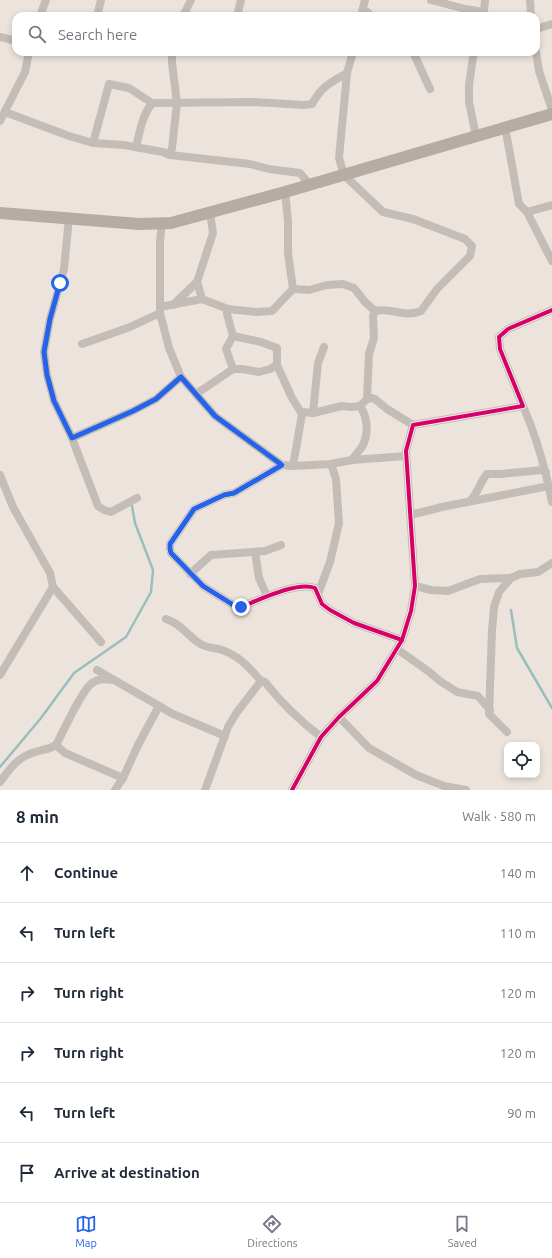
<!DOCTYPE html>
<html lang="en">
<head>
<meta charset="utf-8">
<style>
	:root { --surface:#fff; --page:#f6f6f7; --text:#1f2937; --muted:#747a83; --line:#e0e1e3; --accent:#2563eb }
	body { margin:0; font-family:Ubuntu,sans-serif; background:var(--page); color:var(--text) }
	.controls { position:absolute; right:12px; bottom:12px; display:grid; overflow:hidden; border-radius:8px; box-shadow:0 2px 6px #0003 }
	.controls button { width:36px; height:36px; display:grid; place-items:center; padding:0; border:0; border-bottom:1px solid var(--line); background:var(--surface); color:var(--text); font:20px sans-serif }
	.stop { position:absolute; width:12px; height:12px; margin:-9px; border:3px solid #2563eb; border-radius:50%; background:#fff }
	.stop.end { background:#2563eb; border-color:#fff; box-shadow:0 1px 4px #0008 }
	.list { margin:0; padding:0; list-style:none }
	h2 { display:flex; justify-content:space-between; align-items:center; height:52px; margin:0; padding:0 16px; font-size:17px }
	h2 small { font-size:13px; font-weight:400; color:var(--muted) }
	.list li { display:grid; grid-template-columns:26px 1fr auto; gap:12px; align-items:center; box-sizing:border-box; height:60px; padding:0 16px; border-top:1px solid var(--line) }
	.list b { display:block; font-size:15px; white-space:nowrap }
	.list em { font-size:13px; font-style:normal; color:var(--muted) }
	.icon { flex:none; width:22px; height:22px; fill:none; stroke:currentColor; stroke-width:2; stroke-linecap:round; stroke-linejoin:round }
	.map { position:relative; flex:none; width:552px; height:790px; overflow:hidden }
	.search { position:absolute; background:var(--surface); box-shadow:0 2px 6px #0003; left:12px; right:12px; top:12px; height:44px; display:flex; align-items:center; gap:10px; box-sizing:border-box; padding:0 14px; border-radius:12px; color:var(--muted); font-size:15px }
	.sheet { height:412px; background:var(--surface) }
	nav { display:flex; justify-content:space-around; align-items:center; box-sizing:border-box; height:56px; border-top:1px solid var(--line); background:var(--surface); font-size:11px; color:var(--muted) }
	nav a { display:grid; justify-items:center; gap:2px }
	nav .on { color:var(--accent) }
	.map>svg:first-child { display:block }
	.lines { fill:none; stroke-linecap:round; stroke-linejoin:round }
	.stream { stroke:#98bfbd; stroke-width:2.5 }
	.street { stroke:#c4bcb6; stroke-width:8 }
	.secondary { stroke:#b5aca6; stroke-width:12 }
	.cycleway-casing { stroke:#faeee2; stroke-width:6 }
	.cycleway { stroke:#d6006c; stroke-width:4 }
	.route { stroke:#2563eb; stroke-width:5 }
</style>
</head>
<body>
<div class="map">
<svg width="552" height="790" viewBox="0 0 552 790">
	<rect width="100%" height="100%" fill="#ece4dc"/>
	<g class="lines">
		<g class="stream">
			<path d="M511,610l6,38 35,60"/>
			<path d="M0,767l41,-49 33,-45 52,-36 25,-45 2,-22 -18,-47 -3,-17"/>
		</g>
		<g class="street">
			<path d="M431,0l34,9 19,3 -1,4"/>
			<path d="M530,0l1,16"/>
			<path d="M363,9l9,7"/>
			<path d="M484,12l1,-12"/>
			<path d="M40,16l6,-16"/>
			<path d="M97,16l4,-16"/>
			<path d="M183,16l8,-16"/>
			<path d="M237,16l4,-16"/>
			<path d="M361,16l4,-16"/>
			<path d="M536,29l16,-5"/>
			<path d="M0,37l16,4"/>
			<path d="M353,52l-6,21 -8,85 5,17 39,37 30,7 52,20 7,7 -2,10 -33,33 -16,22c-17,7 -30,-4 -46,0"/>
			<path d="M413,52l17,37"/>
			<path d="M475,52l-2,5 -4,28v17l7,34"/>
			<path d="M536,52l3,19 13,39"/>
			<path d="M5,112l64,24 24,7 31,2 39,7 7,3 80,9 19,5 31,4 10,12"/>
			<path d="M0,121l25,-49 4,-20"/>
			<path d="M505,127l14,77 8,8 25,49"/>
			<path d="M93,143l16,-59 20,4 23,15 101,-1 51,3 8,-1c10,-18 18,-21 35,-31"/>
			<path d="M136,147c4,-16 6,-31 16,-44"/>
			<path d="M170,155l2,-7 5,-45 -5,-40v-11"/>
			<path d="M527,212l25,-7"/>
			<path d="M69,218l-5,51 -14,50 -6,33 3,23 7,26 18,37 26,68 6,4 7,2 26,-14"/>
			<path d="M162,223l-2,18v72l9,35 12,29 34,39 67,49 11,1 38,-2 21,-4 54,-4"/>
			<path d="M293,289l16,1 18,-5 16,-1 11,4 11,14 10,9"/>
			<path d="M202,299l-5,-17 16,-49 -3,-20"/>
			<path d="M173,305l24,-23"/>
			<path d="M160,307l42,-8 26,10 28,3 16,-1 21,-22 -5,-36v-32l-3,-29"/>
			<path d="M228,309l-1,5 6,22 -7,13 7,20"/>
			<path d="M233,336l28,6 16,6v17l15,33 10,16 -9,52"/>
			<path d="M82,344l48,-17 30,-14"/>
			<path d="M196,394l37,-25h9l17,3 11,-3 7,-4"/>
			<path d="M367,399l2,-45 5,-16 -1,-22 2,-5"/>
			<path d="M523,406c14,32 22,61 29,96"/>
			<path d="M301,412l12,1 29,-7 8,1 10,-1 7,-7 4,-1 4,1 12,10 26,16"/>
			<path d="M313,413l5,-50 6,-16"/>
			<path d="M72,438l61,-27 23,-12 25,-22"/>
			<path d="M352,460c3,-5 7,-9 10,-13 7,-13 6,-29 -2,-41"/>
			<path d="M282,465l-48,28 -10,2 -30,14 -24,35v5l1,4 32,33 32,20 6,1c18,-7 56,-26 74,-19l7,16 8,6 24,13 48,17"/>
			<path d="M0,475l13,32 37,66 3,14 48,55"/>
			<path d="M470,501c8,-8 10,-19 17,-27h13l42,-4 4,2"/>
			<path d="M410,515l32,-8 107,-21"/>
			<path d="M255,552l4,26 8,18"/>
			<path d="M190,574l21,-19 54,-4 16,-6"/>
			<path d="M415,586l16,4 17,1 32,-12 31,-1 9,-4 18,-2 14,-9"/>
			<path d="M318,594l12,-32 9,-39 -3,-44 -5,-15"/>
			<path d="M166,619c14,4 21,16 33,24 9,6 14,4 23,7 16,5 28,18 39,31l4,1c17,22 34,38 56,55"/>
			<path d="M397,649l31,22 12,10 17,11 21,4 12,14"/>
			<path d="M97,670l76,44 52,22"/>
			<path d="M0,675l53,-88"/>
			<path d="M339,717l30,31 47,27 28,11 22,4"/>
			<path d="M507,732l-18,-18 3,-83 2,-24 5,-15 12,-14"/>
			<path d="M56,745l9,8 58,25"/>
			<path d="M0,782c9,-12 17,-24 32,-29 8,-3 16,-3 24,-8 7,-13 26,-55 36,-62 7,-5 13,-4 21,-3"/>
			<path d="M115,790l8,-12 15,-33 21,-39"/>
			<path d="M205,790l23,-63 9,-15 24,-31"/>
			<path d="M292,790l29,-53 18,-20 38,-36 25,-41 9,-29 4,-25 -9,-135 7,-26 110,-19 -23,-57 -1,-12 9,-8 44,-19"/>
		</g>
		<path class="secondary" d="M0,213l139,11 32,-1 114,-31 267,-78"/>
		<g class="cycleway-casing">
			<g id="cycleway">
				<path d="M282,465l-48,28 -10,2 -30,14 -24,35v5l1,4 32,33 32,20 6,1c18,-7 56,-26 74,-19l7,16 8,6 24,13 48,17"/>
				<path d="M292,790l29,-53 18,-20 38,-36 25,-41 9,-29 4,-25 -9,-135 7,-26 110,-19 -23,-57 -1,-12 9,-8 44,-19"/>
			</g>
		</g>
		<use href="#cycleway" class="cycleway"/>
	</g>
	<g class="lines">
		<path class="route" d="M60,283l-10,36 -6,33 3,23 7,26 18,37 61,-27 23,-12 25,-22 34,39 67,49 -48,28 -10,2 -30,14 -24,35v5l1,4 32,33 32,20 6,1"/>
	</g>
</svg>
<div class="controls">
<button><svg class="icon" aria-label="locate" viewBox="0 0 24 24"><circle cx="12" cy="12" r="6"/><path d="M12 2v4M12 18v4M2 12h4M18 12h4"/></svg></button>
</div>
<div class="stop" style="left:60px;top:283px"></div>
<div class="stop end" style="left:241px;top:607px"></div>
<div class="search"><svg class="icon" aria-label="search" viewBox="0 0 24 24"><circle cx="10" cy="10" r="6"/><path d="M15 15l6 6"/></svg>Search here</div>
</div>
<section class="sheet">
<h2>8 min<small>Walk · 580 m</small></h2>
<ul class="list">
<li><svg class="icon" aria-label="ahead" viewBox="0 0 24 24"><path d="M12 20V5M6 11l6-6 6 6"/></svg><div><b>Continue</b></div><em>140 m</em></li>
<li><svg class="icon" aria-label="left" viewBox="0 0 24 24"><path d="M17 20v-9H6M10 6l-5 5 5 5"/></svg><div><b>Turn left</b></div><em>110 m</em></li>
<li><svg class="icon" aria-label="right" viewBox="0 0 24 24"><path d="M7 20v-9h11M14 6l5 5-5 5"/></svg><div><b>Turn right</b></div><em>120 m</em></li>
<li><svg class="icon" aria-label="right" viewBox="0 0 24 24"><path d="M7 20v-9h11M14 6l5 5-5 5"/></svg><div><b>Turn right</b></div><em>120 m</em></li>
<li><svg class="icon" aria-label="left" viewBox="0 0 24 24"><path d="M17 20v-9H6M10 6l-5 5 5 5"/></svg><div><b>Turn left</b></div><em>90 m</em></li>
<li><svg class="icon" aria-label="arrive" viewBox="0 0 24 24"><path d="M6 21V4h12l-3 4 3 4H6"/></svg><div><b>Arrive at destination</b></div></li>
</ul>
</section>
<nav>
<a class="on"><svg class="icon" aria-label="map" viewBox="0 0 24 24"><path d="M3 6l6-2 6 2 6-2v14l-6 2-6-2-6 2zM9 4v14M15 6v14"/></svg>Map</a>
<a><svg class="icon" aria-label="directions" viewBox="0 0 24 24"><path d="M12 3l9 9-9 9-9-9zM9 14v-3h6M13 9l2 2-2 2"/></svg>Directions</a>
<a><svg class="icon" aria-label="saved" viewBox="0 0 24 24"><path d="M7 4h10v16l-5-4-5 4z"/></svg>Saved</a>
</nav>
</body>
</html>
